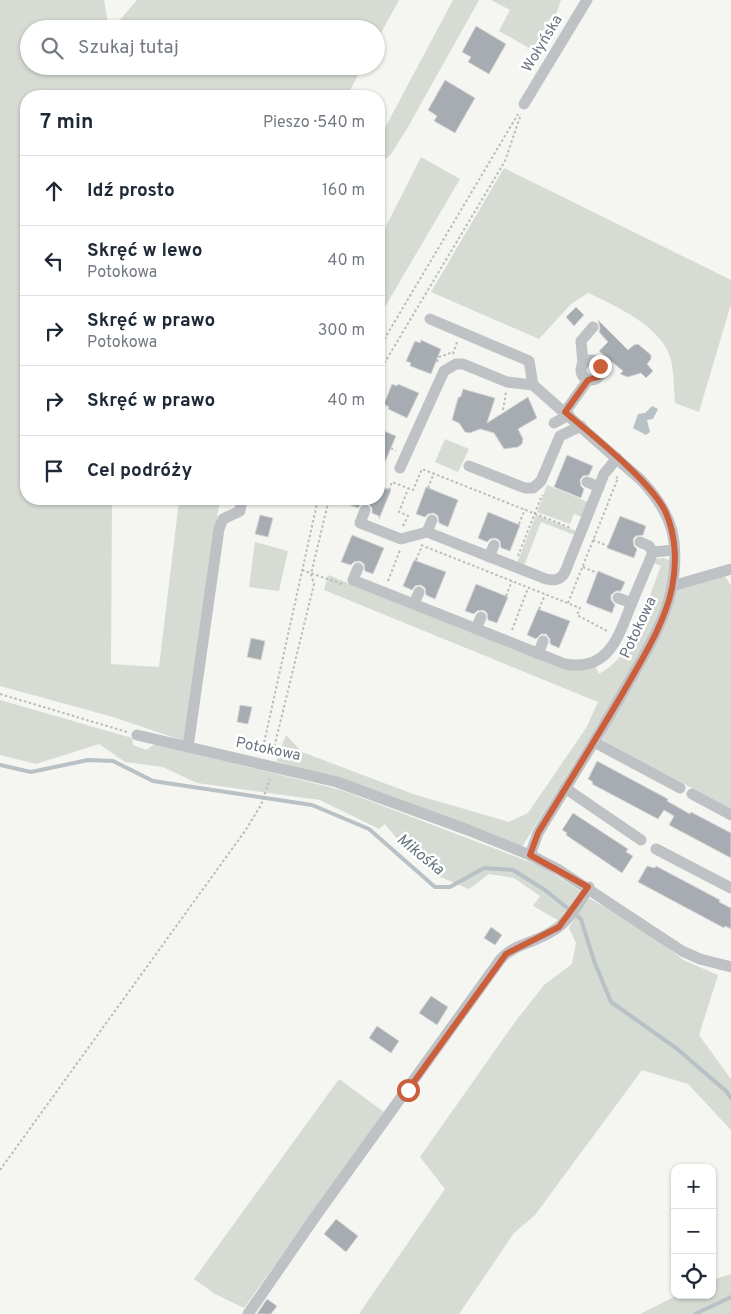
<!DOCTYPE html>
<html lang="pl">
<head>
<meta charset="utf-8">
<style>
	:root { --surface:#fff; --page:#f2f2f3; --text:#1f2937; --muted:#747a83; --line:#e0e1e3 }
	body { margin:0; font-family:Overpass,sans-serif; background:var(--page); color:var(--text) }
	.controls { position:absolute; right:15px; bottom:15px; display:grid; overflow:hidden; border-radius:10px; box-shadow:0 1px 4px #0004 }
	.controls button { width:45px; height:45px; display:grid; place-items:center; padding:0; border:0; border-bottom:1px solid var(--line); background:var(--surface); color:var(--text); font:25px sans-serif }
	.stop { position:absolute; width:15px; height:15px; margin:-11px; border:4px solid #cc5f3b; border-radius:50%; background:#fff }
	.stop.end { background:#cc5f3b; border-color:#fff; box-shadow:0 1px 5px #0008 }
	.list { margin:0; padding:0; list-style:none }
	h2 { display:flex; justify-content:space-between; align-items:center; height:65px; margin:0; padding:0 20px; font-size:21px }
	h2 small { font-size:16px; font-weight:400; color:var(--muted) }
	.list li { display:grid; grid-template-columns:32px 1fr auto; gap:15px; align-items:center; box-sizing:border-box; height:70px; padding:0 20px; border-top:1px solid var(--line) }
	.list b { display:block; font-size:19px; white-space:nowrap }
	.list p { margin:0; font-size:16px; white-space:nowrap; color:var(--muted) }
	.list em { font-size:16px; font-style:normal; color:var(--muted) }
	.icon { flex:none; width:28px; height:28px; fill:none; stroke:currentColor; stroke-width:2; stroke-linecap:round; stroke-linejoin:round }
	.map { position:relative; flex:none; width:731px; height:1314px; overflow:hidden }
	.search { position:absolute; background:var(--surface); box-shadow:0 1px 4px #0004; left:20px; top:20px; width:365px; height:55px; display:flex; align-items:center; gap:12px; box-sizing:border-box; padding:0 18px; border-radius:28px; color:var(--muted); font-size:19px }
	.panel { position:absolute; background:var(--surface); box-shadow:0 1px 4px #0004; left:20px; top:90px; width:365px; height:415px; border-radius:20px }
	.map>svg:first-child { display:block }
	.green { fill:#d6dbd4 }
	.water { fill:#b8c1c5 }
	.lines { fill:none; stroke-linecap:round; stroke-linejoin:round }
	.stream { stroke:#b8c1c5; stroke-width:4 }
	.building { fill:#a6acb1; stroke:#d6d6d5 }
	.path { stroke:#b9bbbd; stroke-width:2; stroke-dasharray:2.5 2.5; stroke-linecap:butt }
	.minor { stroke:#bfc2c5; stroke-width:11 }
	.route { stroke:#cc5f3b; stroke-width:6 }
	.labels { text-anchor:middle; dominant-baseline:central; stroke-width:5; stroke-linejoin:round; paint-order:stroke }
	.street-label { font-size:15px; fill:#68747f; stroke:#fff }
	.water-label { font-size:16px; font-style:italic; fill:#63757c; stroke:#fff }
</style>
</head>
<body>
<div class="map">
<svg width="731" height="1314" viewBox="0 0 731 1314">
	<rect width="100%" height="100%" fill="#f5f5f2"/>
	<g class="green">
		<path d="M0,0h104l5,29h-80v37h334l-16,30h-321v403h86l-1,165 48,3 20,-166 -22,-2h22v2l40,4 -35,236 -71,-24 -113,-31z"/>
		<path d="M137,0h262l-23,42v-13h-264z"/>
		<path d="M453,0h26l-71,127 -17,27 -8,7 -4,7v-29z"/>
		<path d="M491,0h70l-9,26 -16,26 -37,-21 11,-21z"/>
		<path d="M421,157l39,22 -81,138v-77z"/>
		<path d="M504,168l227,112v24l-32,108 -24,-9c-1,-14 -1,-29 -4,-43 -8,-33 -55,-54 -83,-67l-17,11 -32,35 -108,-47z"/>
		<path d="M445,439l24,10 -11,23 -23,-10z"/>
		<path d="M547,485l41,17 -6,15 -8,-3 -4,10 -33,-12z"/>
		<path d="M536,515l40,16 -1,4 -34,-13 -17,44 -7,-3z"/>
		<path d="M255,542l33,9 -9,40 -30,-4z"/>
		<path d="M664,558l7,3 -4,29 -17,44 -34,61 -94,152 -137,-53 -109,-33 10,-26 16,17 111,42 96,28 19,-9 58,-85 12,-26 -274,-112 4,-15 232,92 35,-1 4,8c36,-19 47,-72 62,-108l-8,-3 1,-4z"/>
		<path d="M725,576l6,10v223l-129,-69 74,-151z"/>
		<path d="M0,700l132,38 1,7 13,5 9,-6 186,46 202,77 37,24 -19,31 -28,-16 7,-10 -26,-18 -25,-4 -20,15 -36,-15 -31,-29 -17,-21 -6,5 -59,-29 -123,-17 -34,-16 -38,-5 -26,-18 -63,20 -36,-9z"/>
		<path d="M587,897l45,25 53,39 33,14 -19,60 32,44v51l-43,-46 -46,-14 -107,145 -21,18 -55,81h-100l86,-125 -25,-32 95,-135 29,-37 28,-21 4,-21 -7,-15z"/>
		<path d="M339,1079l45,33 -140,196 -29,-14 -21,-15z"/>
		<path d="M731,1274v40h-91l38,-19h34v-15z"/>
	</g>
	<path class="water" d="M652,406l6,3 -5,10 -6,1 3,12 -4,3 -13,-7 5,-14 7,-1z"/>
	<g class="lines">
		<g class="stream">
			<path d="M0,765l31,7 57,-12 25,1 40,20 159,24 57,24 66,58h15l34,-19 29,2 32,20 36,29 13,42 17,41 65,46 50,43 5,7"/>
			<path d="M695,1314l36,-17"/>
		</g>
	</g>
	<g class="building">
		<path d="M476,26l30,18 -17,30 -21,-12 3,-5 -9,-5z"/>
		<path d="M445,80l30,18 -20,35 -21,-12 3,-5 -9,-6z"/>
		<path d="M576,307l8,8 -10,11 -8,-9z"/>
		<path d="M598,320l30,30 6,-5 4,-1 13,11v4l-4,5 6,7 -7,7 -5,-5 -13,4 -8,-3 3,-3 -24,-20 9,-9 -9,-10 1,-4z"/>
		<path d="M421,340l20,9 -10,25 -21,-8 1,-3 -5,-2 9,-20 5,2z"/>
		<path d="M392,384l5,2 1,-2 21,9 -12,25 -19,-9 1,-2 -5,-3z"/>
		<path d="M463,389l32,9 -8,25 41,-26 9,21 -19,11 5,10 -1,5 -4,3 -14,2 -10,-16 -14,-4 -10,4 -5,-1 -6,-9 -7,-3 6,-22 3,-2z"/>
		<path d="M379,429l17,7 -17,40z"/>
		<path d="M567,455l26,11 -4,9 -6,1 -3,4 1,6 3,3 -3,9 -27,-11z"/>
		<path d="M379,486l12,4 -12,29v-3l-7,-3v-5l-4,-5 -7,1 -3,4 -22,-8 43,-1z"/>
		<path d="M426,487l32,13 -10,27 -9,-4 -1,-7 -4,-3 -6,1 -3,3 -9,-3z"/>
		<path d="M488,512l32,13 -10,26 -9,-3 -1,-7 -4,-3 -6,1 -3,3 -9,-4z"/>
		<path d="M260,515l13,3 -5,19 -13,-3z"/>
		<path d="M620,516l26,10 -3,9 -7,1 -3,3 1,7 3,3 -3,9 -27,-10z"/>
		<path d="M352,535l32,13 -11,26 -8,-3 -1,-7 -4,-3 -6,1 -3,3 -10,-3z"/>
		<path d="M414,560l32,12 -11,27 -9,-4 -1,-7 -4,-3 -6,1 -3,4 -9,-4z"/>
		<path d="M598,571l27,11 -4,9h-5l-5,4v5l4,5 -3,8 -26,-10z"/>
		<path d="M476,584l32,13 -11,26 -9,-3 -1,-7 -4,-3 -6,1 -3,3 -9,-3z"/>
		<path d="M538,609l32,12 -11,27 -9,-4v-5l-4,-5h-5l-5,5 -9,-4z"/>
		<path d="M251,638l14,3 -4,19 -14,-3z"/>
		<path d="M240,705l12,2 -4,17 -11,-2z"/>
		<path d="M597,761l71,38 -1,2 23,13 1,-2 40,21v25l-62,-33 5,-9 -10,-6 -6,9 -66,-35 1,-2 -5,-3z"/>
		<path d="M573,813l55,36 -2,3 7,4 -11,17 -56,-38 1,-2 -5,-3z"/>
		<path d="M647,866l8,2 1,-2 64,34 -1,2 12,6v21l-6,-3 -1,2 -86,-46z"/>
		<path d="M491,927l11,8 -7,10 -11,-7z"/>
		<path d="M431,996l17,11 -11,18 -18,-12z"/>
		<path d="M377,1026l22,15 -8,12 -22,-15z"/>
		<path d="M336,1219l22,17 -12,16 -22,-18z"/>
		<path d="M267,1299l10,7 -6,8h-14z"/>
	</g>
	<g class="lines">
		<g class="path">
			<path d="M379,348l139,-234"/>
			<path d="M453,354l4,-12"/>
			<path d="M437,362l2,-5 14,-5"/>
			<path d="M379,372l126,-211 16,-47"/>
			<path d="M503,410l3,-18"/>
			<path d="M391,448l5,3"/>
			<path d="M428,488l6,-15"/>
			<path d="M389,490l3,-8 21,8 9,-21 149,59"/>
			<path d="M519,524l6,-15"/>
			<path d="M403,526l5,-10 -9,-4 9,-23"/>
			<path d="M593,540l15,6"/>
			<path d="M421,545l159,63 -3,7 30,16"/>
			<path d="M518,556l24,-61"/>
			<path d="M416,560l6,-14"/>
			<path d="M583,567l14,6"/>
			<path d="M302,570l40,14"/>
			<path d="M388,581l12,-31"/>
			<path d="M506,596l6,-15"/>
			<path d="M568,603l50,-125 -2,-1"/>
			<path d="M539,609l6,-14"/>
			<path d="M512,630l16,-42"/>
			<path d="M0,694l127,38"/>
			<path d="M262,752l56,-253"/>
			<path d="M272,756l42,-172 -3,-10 18,-75"/>
			<path d="M0,1170l245,-339 16,-26 9,-26"/>
		</g>
		<g class="minor">
			<path d="M524,104l63,-104"/>
			<path d="M430,319l99,42 4,24"/>
			<circle cx="591" cy="370" r="10"/>
			<path d="M583,364l-2,-23 12,-14"/>
			<path d="M565,412l23,-32"/>
			<path d="M554,423l15,-8"/>
			<path d="M469,466l56,22h8l8,-7 19,-45 21,-10"/>
			<path d="M400,468l44,-97 12,-7h7l44,18 26,3 108,95c14,15 26,31 31,51 5,21 3,48 -3,68 -9,31 -27,60 -43,88 -28,50 -59,98 -88,146l-8,22"/>
			<path d="M587,482l12,5"/>
			<path d="M365,510l-5,13 41,16 26,-7 119,47c9,2 15,1 19,-7l39,-98 13,-16"/>
			<path d="M427,532l5,-12"/>
			<path d="M640,542l9,4 4,6"/>
			<path d="M489,557l5,-12"/>
			<path d="M358,568l-5,12 212,84c43,8 53,-26 66,-59 7,-18 15,-35 22,-53l21,-2"/>
			<path d="M672,586l59,-17"/>
			<path d="M618,598l14,5"/>
			<path d="M414,604l5,-12"/>
			<path d="M476,629l5,-12"/>
			<path d="M538,654l5,-13"/>
			<path d="M137,735l200,47 131,48 62,25 29,15 123,81 18,8 31,8"/>
			<path d="M594,742l86,46"/>
			<path d="M188,747l31,-218 4,-10 17,-8 2,-12"/>
			<path d="M565,788l76,52"/>
			<path d="M692,794l39,21"/>
			<path d="M656,849l75,39"/>
			<path d="M248,1314l67,-97 185,-257c13,-16 34,-17 51,-28 17,-9 28,-29 38,-45"/>
		</g>
	</g>
	<g class="lines">
		<path class="route" d="M408,1090l98,-136 53,-27 29,-40 -58,-32 8,-22c30,-49 61,-99 90,-149 17,-30 37,-62 44,-96 5,-24 4,-52 -6,-75 -13,-30 -75,-79 -101,-101l23,-32 10,-3 2,-11"/>
	</g>
	<g class="labels">
		<g class="street-label">
			<text transform="translate(543 44) rotate(-59)">Wołyńska</text>
			<text transform="translate(639 628) rotate(-65)">Potokowa</text>
			<text transform="translate(268 750) rotate(12)">Potokowa</text>
		</g>
		<g class="water-label">
			<text transform="translate(420 855) rotate(39)">Mikośka</text>
		</g>
	</g>
</svg>
<div class="controls">
<button>+</button>
<button>−</button>
<button><svg class="icon" aria-label="locate" viewBox="0 0 24 24"><circle cx="12" cy="12" r="6"/><path d="M12 2v4M12 18v4M2 12h4M18 12h4"/></svg></button>
</div>
<div class="stop" style="left:408px;top:1090px"></div>
<div class="stop end" style="left:600px;top:366px"></div>
<div class="search"><svg class="icon" aria-label="search" viewBox="0 0 24 24"><circle cx="10" cy="10" r="6"/><path d="M15 15l6 6"/></svg>Szukaj tutaj</div>
<section class="panel">
<h2>7 min<small>Pieszo · 540 m</small></h2>
<ul class="list">
<li><svg class="icon" aria-label="ahead" viewBox="0 0 24 24"><path d="M12 20V5M6 11l6-6 6 6"/></svg><div><b>Idź prosto</b></div><em>160 m</em></li>
<li><svg class="icon" aria-label="left" viewBox="0 0 24 24"><path d="M17 20v-9H6M10 6l-5 5 5 5"/></svg><div><b>Skręć w lewo</b><p>Potokowa</p></div><em>40 m</em></li>
<li><svg class="icon" aria-label="right" viewBox="0 0 24 24"><path d="M7 20v-9h11M14 6l5 5-5 5"/></svg><div><b>Skręć w prawo</b><p>Potokowa</p></div><em>300 m</em></li>
<li><svg class="icon" aria-label="right" viewBox="0 0 24 24"><path d="M7 20v-9h11M14 6l5 5-5 5"/></svg><div><b>Skręć w prawo</b></div><em>40 m</em></li>
<li><svg class="icon" aria-label="arrive" viewBox="0 0 24 24"><path d="M6 21V4h12l-3 4 3 4H6"/></svg><div><b>Cel podróży</b></div></li>
</ul>
</section>
</div>
</body>
</html>
